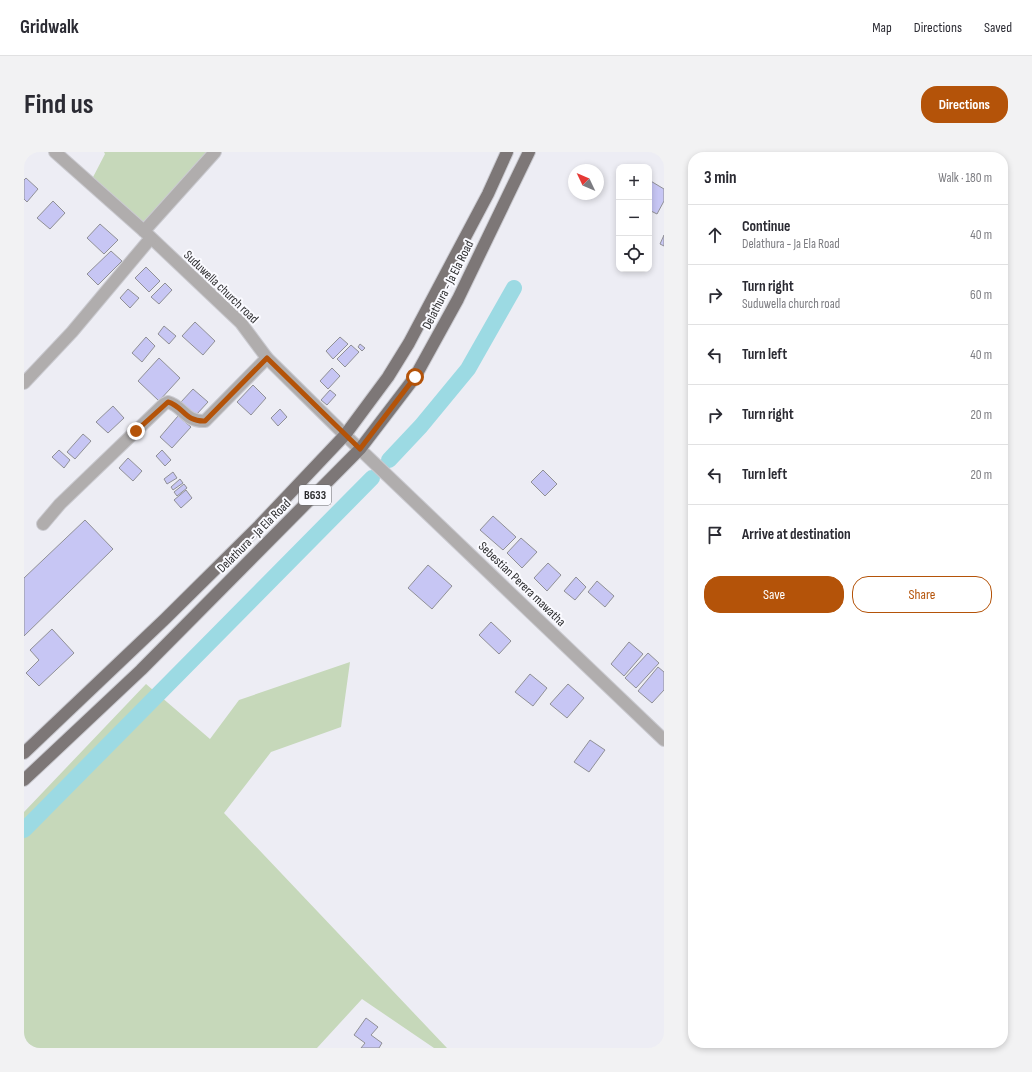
<!DOCTYPE html>
<html lang="en">
<head>
<meta charset="utf-8">
<style>
	:root { --surface:#fff; --page:#f2f2f3; --text:#2b2b33; --muted:#7c7c81; --line:#e1e1e2; --accent:#b45309 }
	body { margin:0; font-family:"Sofia Sans Condensed",sans-serif; background:var(--page); color:var(--text) }
	.controls { position:absolute; right:12px; top:12px; display:grid; overflow:hidden; border-radius:8px; box-shadow:0 2px 6px #0003 }
	.controls button { width:36px; height:36px; display:grid; place-items:center; padding:0; border:0; border-bottom:1px solid var(--line); background:var(--surface); color:var(--text); font:20px sans-serif }
	.compass { position:absolute; left:544px; top:12px; width:36px; height:36px; border-radius:50%; background:var(--surface); box-shadow:0 2px 6px #0003; rotate:314deg }
	.stop { position:absolute; width:12px; height:12px; margin:-9px; border:3px solid #b45309; border-radius:50%; background:#fff }
	.stop.end { background:#b45309; border-color:#fff; box-shadow:0 1px 4px #0008 }
	.list { margin:0; padding:0; list-style:none }
	h2 { display:flex; justify-content:space-between; align-items:center; height:52px; margin:0; padding:0 16px; font-size:17px }
	h2 small { font-size:13px; font-weight:400; color:var(--muted) }
	.list li { display:grid; grid-template-columns:26px 1fr auto; gap:12px; align-items:center; box-sizing:border-box; height:60px; padding:0 16px; border-top:1px solid var(--line) }
	.list b { display:block; font-size:15px; white-space:nowrap }
	.list p { margin:0; font-size:13px; white-space:nowrap; color:var(--muted) }
	.list em { font-size:13px; font-style:normal; color:var(--muted) }
	.actions { display:flex; gap:8px; padding:12px 16px }
	.actions a { flex:1; padding:9px 0; border:1px solid var(--accent); border-radius:16px; text-align:center; font-size:14px; color:var(--accent) }
	.actions .main { background:var(--accent); color:#fff }
	.icon { flex:none; width:22px; height:22px; fill:none; stroke:currentColor; stroke-width:2; stroke-linecap:round; stroke-linejoin:round }
	.map { position:relative; flex:none; width:640px; height:896px; overflow:hidden; border-radius:16px }
	header { display:flex; align-items:center; gap:24px; box-sizing:border-box; height:56px; padding:0 20px; background:var(--surface); border-bottom:1px solid var(--line) }
	header strong { font-size:19px }
	nav { display:flex; gap:22px; margin-inline-start:auto; font-size:14px }
	.intro { display:flex; align-items:center; justify-content:space-between; box-sizing:border-box; height:96px; padding:0 24px }
	h1 { margin:0; font-size:28px }
	.button { padding:10px 18px; border-radius:16px; background:var(--accent); color:#fff; font-size:14px; font-weight:700 }
	main { display:flex; gap:24px; padding:0 24px }
	aside { flex:1; background:var(--surface); border-radius:16px; box-shadow:0 2px 6px #0003 }
	.map>svg:first-child { display:block }
	.green { fill:#c6d8ba }
	.lines { fill:none; stroke-linecap:round; stroke-linejoin:round }
	.canal { stroke:#9cdae3; stroke-width:16 }
	.building { fill:#c7c6f4; stroke:#909096 }
	.minor-casing { stroke:#cacad0; stroke-width:14 }
	.major-casing { stroke:#cacad0; stroke-width:14 }
	.minor { stroke:#b0adad; stroke-width:12 }
	.major { stroke:#7d7777; stroke-width:12 }
	.route { stroke:#b45309; stroke-width:5 }
	.labels { text-anchor:middle; dominant-baseline:central; stroke-width:4; stroke-linejoin:round; paint-order:stroke }
	.shield { fill:#fafaff; stroke:#6a6a6d; stroke-width:1 }
	.shield-label { font-size:12px; font-weight:bold; fill:#2c2c2e }
	.street-label { font-size:13px; fill:#2c2c2e; stroke:#fafaff }
</style>
</head>
<body>
<header>
<strong>Gridwalk</strong>
<nav><a>Map</a><a>Directions</a><a>Saved</a></nav>
</header>
<div class="intro"><h1>Find us</h1><a class="button">Directions</a></div>
<main>
<div class="map">
<svg width="640" height="896" viewBox="0 0 640 896">
	<rect width="100%" height="100%" fill="#ededf4"/>
	<g class="green">
		<path d="M80,0h105l-57,63 -12,9 -49,-43 14,-27z"/>
		<path d="M326,510l-9,65 -70,25 -47,61 223,235h-13l-72,-49 -45,49h-293v-236l122,-128 64,55 29,-39z"/>
	</g>
	<g class="lines">
		<g class="canal">
			<path d="M365,308l32,-34 47,-57 46,-81"/>
			<path d="M0,678l348,-352"/>
		</g>
	</g>
	<g class="building">
		<path d="M2,26l12,11 -11,13 -3,-3v-19z"/>
		<path d="M625,28l15,9v12l-7,13 -8,-4z"/>
		<path d="M29,49l12,12 -15,16 -13,-11z"/>
		<path d="M76,72l18,16 -14,14 -17,-16z"/>
		<path d="M640,83v11l-4,-2z"/>
		<path d="M87,99l11,10 -24,24 -11,-11z"/>
		<path d="M122,115l14,14 -11,11 -14,-14z"/>
		<path d="M141,131l7,7 -13,14 -8,-7z"/>
		<path d="M104,137l11,9 -9,10 -10,-10z"/>
		<path d="M171,170l20,19 -12,14 -21,-19z"/>
		<path d="M140,174l12,10 -7,8 -11,-10z"/>
		<path d="M122,185l9,9 -13,16 -10,-9z"/>
		<path d="M316,185l8,7 -15,15 -7,-8z"/>
		<path d="M336,192l5,4 -3,3 -4,-4z"/>
		<path d="M327,193l8,7 -14,15 -8,-8z"/>
		<path d="M135,206l21,20 -21,23 -21,-20z"/>
		<path d="M308,216l8,8 -12,13 -8,-8z"/>
		<path d="M229,233l13,13 -15,17 -14,-13z"/>
		<path d="M169,237l15,13 -12,13 -15,-13z"/>
		<path d="M306,238l6,5 -9,10 -6,-5z"/>
		<path d="M89,254l11,12 -16,15 -12,-11z"/>
		<path d="M256,257l7,8 -9,9 -7,-8z"/>
		<path d="M154,264l13,11 -19,21 -12,-11z"/>
		<path d="M59,282l8,7 -16,18 -8,-7z"/>
		<path d="M35,298l11,10 -6,8 -12,-11z"/>
		<path d="M138,298l9,10 -6,6 -9,-10z"/>
		<path d="M104,306l14,13 -9,10 -14,-13z"/>
		<path d="M519,318l14,14 -12,12 -14,-14z"/>
		<path d="M149,320l4,6 -10,6 -3,-5z"/>
		<path d="M156,327l3,4 -10,7 -2,-3z"/>
		<path d="M160,332l3,4 -10,8 -3,-4z"/>
		<path d="M162,338l6,8 -11,10 -7,-8z"/>
		<path d="M469,364l23,21 -13,13 -23,-20z"/>
		<path d="M61,368l28,29 -89,87v-58z"/>
		<path d="M497,386l16,14 -15,16 -15,-15z"/>
		<path d="M524,411l13,12 -14,16 -13,-13z"/>
		<path d="M404,413l24,21 -20,23 -24,-21z"/>
		<path d="M552,425l10,10 -11,13 -11,-9z"/>
		<path d="M573,429l17,15 -9,11 -17,-15z"/>
		<path d="M467,470l20,19 -12,13 -20,-19z"/>
		<path d="M28,477l22,24 -35,33 -13,-13 13,-13 -9,-10z"/>
		<path d="M605,490l14,12 -19,22 -13,-12z"/>
		<path d="M624,501l11,10 -23,25 -11,-10z"/>
		<path d="M634,515l6,5v18l-12,13 -14,-12z"/>
		<path d="M506,522l17,14 -14,18 -18,-14z"/>
		<path d="M544,532l16,14 -17,20 -17,-14z"/>
		<path d="M566,588l15,10 -16,22 -15,-10z"/>
		<path d="M342,866l12,9 -7,8 11,8 -3,5h-18l4,-5 -11,-8z"/>
	</g>
	<g class="lines">
		<g class="minor-casing">
			<g id="minor">
				<path d="M31,0l89,79 97,92 26,35 78,77 319,305"/>
				<path d="M120,79l71,-79"/>
				<path d="M0,231l48,-51 78,-93"/>
				<path d="M19,372l17,-20 104,-100 4,-2c15,4 17,20 37,19l62,-63"/>
			</g>
		</g>
		<g class="major-casing">
			<g id="major">
				<path d="M0,601l141,-134 93,-92 87,-92 43,-58 21,-34 79,-149 19,-42"/>
				<path d="M0,628l117,-110 219,-221 55,-72 43,-78 71,-147"/>
			</g>
		</g>
		<use href="#minor" class="minor"/>
		<use href="#major" class="major"/>
	</g>
	<g class="lines">
		<path class="route" d="M112,279l32,-29c15,4 17,20 37,19l62,-63 93,91 55,-72"/>
	</g>
	<g class="labels">
		<rect class="shield" x="275" y="333" width="32" height="20" rx="3"/>
		<g class="shield-label">
			<text x="291" y="343">B633</text>
		</g>
		<g class="street-label">
			<text transform="translate(424 133) rotate(-63)">Delathura - Ja Ela Road</text>
			<text transform="translate(197 135) rotate(44)">Suduwella church road</text>
			<text transform="translate(230 384) rotate(-45)">Delathura - Ja Ela Road</text>
			<text transform="translate(498 432) rotate(44)">Sebestian Perera mawatha</text>
		</g>
	</g>
</svg>
<div class="controls">
<button>+</button>
<button>−</button>
<button><svg class="icon" aria-label="locate" viewBox="0 0 24 24"><circle cx="12" cy="12" r="6"/><path d="M12 2v4M12 18v4M2 12h4M18 12h4"/></svg></button>
</div>
<svg class="compass" viewBox="-18 -18 36 36"><path d="M0-13l5 13h-10z" fill="#e53935"/><path d="M0 13l5-13h-10z" fill="#7c7c81"/></svg>
<div class="stop" style="left:391px;top:225px"></div>
<div class="stop end" style="left:112px;top:279px"></div>
</div>
<aside>
<h2>3 min<small>Walk · 180 m</small></h2>
<ul class="list">
<li><svg class="icon" aria-label="ahead" viewBox="0 0 24 24"><path d="M12 20V5M6 11l6-6 6 6"/></svg><div><b>Continue</b><p>Delathura - Ja Ela Road</p></div><em>40 m</em></li>
<li><svg class="icon" aria-label="right" viewBox="0 0 24 24"><path d="M7 20v-9h11M14 6l5 5-5 5"/></svg><div><b>Turn right</b><p>Suduwella church road</p></div><em>60 m</em></li>
<li><svg class="icon" aria-label="left" viewBox="0 0 24 24"><path d="M17 20v-9H6M10 6l-5 5 5 5"/></svg><div><b>Turn left</b></div><em>40 m</em></li>
<li><svg class="icon" aria-label="right" viewBox="0 0 24 24"><path d="M7 20v-9h11M14 6l5 5-5 5"/></svg><div><b>Turn right</b></div><em>20 m</em></li>
<li><svg class="icon" aria-label="left" viewBox="0 0 24 24"><path d="M17 20v-9H6M10 6l-5 5 5 5"/></svg><div><b>Turn left</b></div><em>20 m</em></li>
<li><svg class="icon" aria-label="arrive" viewBox="0 0 24 24"><path d="M6 21V4h12l-3 4 3 4H6"/></svg><div><b>Arrive at destination</b></div></li>
</ul>
<div class="actions"><a class="main">Save</a><a>Share</a></div>
</aside>
</main>
</body>
</html>
